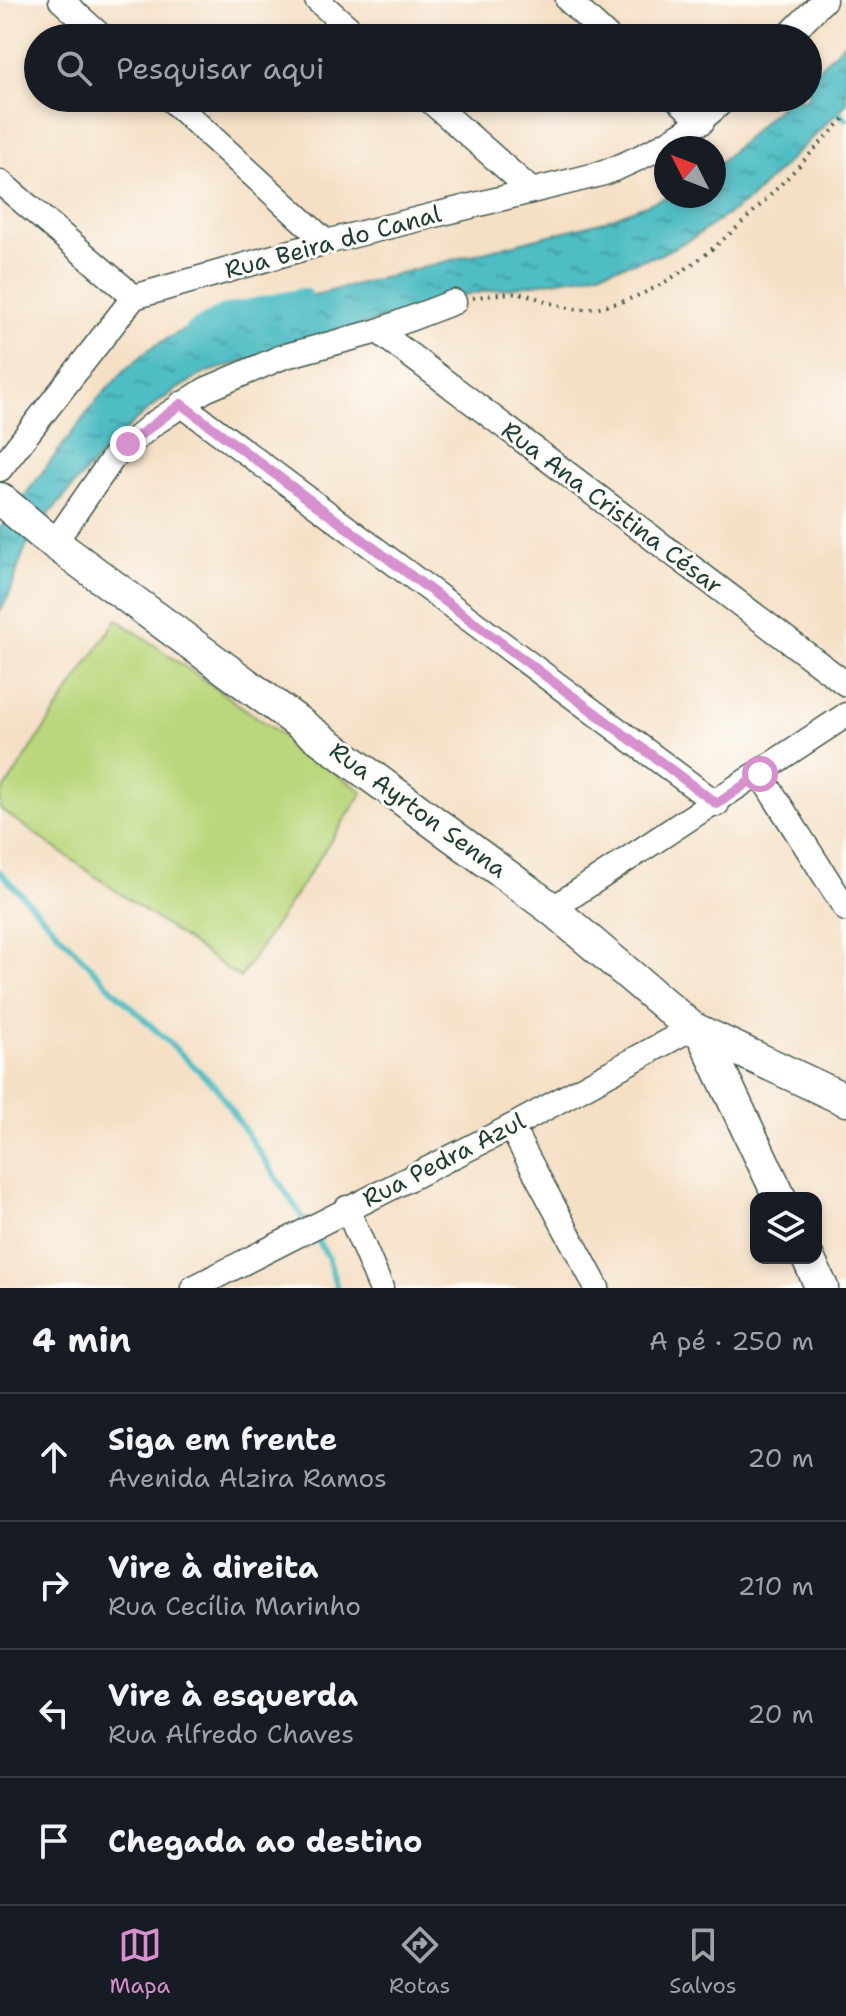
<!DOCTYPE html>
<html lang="pt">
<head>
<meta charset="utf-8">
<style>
	:root { --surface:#171b24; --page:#20242c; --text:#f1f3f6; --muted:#9ea1a6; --line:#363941; --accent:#d690ce }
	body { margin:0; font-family:"Shantell Sans",sans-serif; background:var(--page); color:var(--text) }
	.controls { position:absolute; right:24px; bottom:24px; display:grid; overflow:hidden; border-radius:16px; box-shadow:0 4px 12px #0003 }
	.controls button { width:72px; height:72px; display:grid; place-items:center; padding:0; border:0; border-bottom:2px solid var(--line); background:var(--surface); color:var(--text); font:40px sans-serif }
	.compass { position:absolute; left:654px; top:136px; width:72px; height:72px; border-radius:50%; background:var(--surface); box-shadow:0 4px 12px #0003; rotate:312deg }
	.stop { position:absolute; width:24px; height:24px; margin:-18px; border:6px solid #d690ce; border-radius:50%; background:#fff }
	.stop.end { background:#d690ce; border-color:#fff; box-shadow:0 2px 8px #0008 }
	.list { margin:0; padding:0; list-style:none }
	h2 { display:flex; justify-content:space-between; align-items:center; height:104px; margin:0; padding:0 32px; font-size:34px }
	h2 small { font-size:26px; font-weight:400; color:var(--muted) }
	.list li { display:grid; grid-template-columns:52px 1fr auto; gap:24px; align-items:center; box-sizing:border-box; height:128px; padding:0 32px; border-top:2px solid var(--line) }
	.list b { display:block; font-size:30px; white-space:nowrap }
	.list p { margin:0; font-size:26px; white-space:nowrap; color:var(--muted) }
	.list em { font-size:26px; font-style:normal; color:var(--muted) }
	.icon { flex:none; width:44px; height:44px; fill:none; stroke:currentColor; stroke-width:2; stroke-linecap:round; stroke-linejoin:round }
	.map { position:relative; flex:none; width:846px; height:1288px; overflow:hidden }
	.search { position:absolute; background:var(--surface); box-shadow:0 4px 12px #0003; left:24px; right:24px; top:24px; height:88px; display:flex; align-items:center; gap:20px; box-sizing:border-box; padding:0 28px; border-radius:44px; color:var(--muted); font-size:30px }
	.sheet { height:616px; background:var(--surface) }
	nav { display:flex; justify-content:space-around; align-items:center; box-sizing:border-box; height:112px; border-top:2px solid var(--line); background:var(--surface); font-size:22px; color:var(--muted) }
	nav a { display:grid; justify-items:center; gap:4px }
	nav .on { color:var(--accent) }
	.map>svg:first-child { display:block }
	.pitch { fill:#bbd77d; stroke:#6d8a58; stroke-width:2 }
	.water { fill:url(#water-ripples); stroke:#377d7c; stroke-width:2 }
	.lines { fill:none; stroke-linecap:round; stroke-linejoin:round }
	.stream { stroke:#4fbdc4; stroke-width:6 }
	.canal { stroke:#4fbdc4; stroke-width:22 }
	.minor-casing { stroke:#3f554a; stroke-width:27 }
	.secondary-casing { stroke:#3f554a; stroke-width:35 }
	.path { stroke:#3f554a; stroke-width:4; stroke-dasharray:2 6; stroke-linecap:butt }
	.minor { stroke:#fff; stroke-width:24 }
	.secondary { stroke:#fff; stroke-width:32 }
	.route { stroke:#d690ce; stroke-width:10 }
	.labels { text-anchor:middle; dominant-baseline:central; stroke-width:6; stroke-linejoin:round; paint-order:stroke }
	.street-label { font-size:24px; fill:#1f3d34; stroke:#fdfcf7 }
</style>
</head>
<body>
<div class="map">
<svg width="846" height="1288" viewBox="0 0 846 1288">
	<defs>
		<pattern id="water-ripples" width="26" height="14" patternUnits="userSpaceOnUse" patternTransform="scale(2)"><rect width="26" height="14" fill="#4fbdc4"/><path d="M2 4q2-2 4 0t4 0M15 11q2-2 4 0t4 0" fill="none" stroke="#419ba0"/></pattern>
	</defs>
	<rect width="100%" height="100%" fill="#fdfcf7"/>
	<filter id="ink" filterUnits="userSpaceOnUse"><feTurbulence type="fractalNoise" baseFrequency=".0125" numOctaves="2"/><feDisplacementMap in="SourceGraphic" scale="16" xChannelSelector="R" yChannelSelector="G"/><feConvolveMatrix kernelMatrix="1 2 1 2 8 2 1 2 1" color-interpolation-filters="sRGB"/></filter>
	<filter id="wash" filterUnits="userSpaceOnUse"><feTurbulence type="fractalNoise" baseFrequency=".006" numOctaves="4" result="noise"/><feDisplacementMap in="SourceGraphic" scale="32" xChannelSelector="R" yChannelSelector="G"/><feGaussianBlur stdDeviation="1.8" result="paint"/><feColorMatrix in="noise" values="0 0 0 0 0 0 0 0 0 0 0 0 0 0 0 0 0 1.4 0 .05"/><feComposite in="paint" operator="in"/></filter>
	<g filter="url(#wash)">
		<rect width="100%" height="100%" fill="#f5e0c6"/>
		<path class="pitch" d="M117,619l246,173 -123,186 -240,-169v-13z"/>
		<path class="water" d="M846,41v63l-96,95 -57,39 -34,17 -74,21 -122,19 -255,77c-59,28 -96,70 -138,118 -14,17 -32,34 -42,53 -12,22 -13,47 -28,68v-83l98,-129 27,-29 26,-22 30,-17 32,-10 391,-100 65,-25h45v-28l75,-70h19v-19z"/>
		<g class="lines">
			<g class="stream">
				<path d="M834,108l12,11"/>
				<path d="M0,872l109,114 107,101 91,137"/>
				<path d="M313,1233l15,24 9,31"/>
			</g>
			<path class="canal" d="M195,332l32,-17 76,-16"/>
		</g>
	</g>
	<g filter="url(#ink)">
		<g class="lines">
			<g class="minor-casing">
				<g id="minor">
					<path d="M61,0l42,38"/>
					<path d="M317,0l43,38"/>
					<path d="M568,0l41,38"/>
					<path d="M786,38l38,-38"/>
					<path d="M169,98l157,144"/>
					<path d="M427,98l104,92"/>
					<path d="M676,98l26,24"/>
					<path d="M0,182l134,115"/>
					<path d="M378,331l468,353"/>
					<path d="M181,404l536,400"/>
					<path d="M0,469l134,-172 192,-55 278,-69c46,-18 86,-40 122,-75"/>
					<path d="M55,542l58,-84 40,-34 52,-34 77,-33 96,-26 76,-29"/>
					<path d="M760,774l86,135"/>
					<path d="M552,909l294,-194"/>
					<path d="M511,1127l86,161"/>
					<path d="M347,1208l34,80"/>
					<path d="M193,1288l318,-161 181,-99"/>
				</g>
			</g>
			<g class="secondary-casing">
				<g id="secondary">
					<path d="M0,499l42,35 510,375 140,119 154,72"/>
					<path d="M702,1033l78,165"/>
					<path d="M808,1258l14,30"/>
				</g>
			</g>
			<path class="path" d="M473,298c15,-3 33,-6 48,-4 19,3 40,15 59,15 103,-3 197,-124 266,-192"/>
			<use href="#minor" class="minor"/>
			<use href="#secondary" class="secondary"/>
		</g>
	</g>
	<g class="lines" filter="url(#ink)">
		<path class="route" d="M128,444l53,-40 536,400 43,-30"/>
	</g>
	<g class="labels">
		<g class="street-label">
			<text transform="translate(333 242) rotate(-15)">Rua Beira do Canal</text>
			<text transform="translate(612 508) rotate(37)">Rua Ana Cristina César</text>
			<text transform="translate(418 810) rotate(36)">Rua Ayrton Senna</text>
			<text transform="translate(444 1160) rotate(-27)">Rua Pedra Azul</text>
		</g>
	</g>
</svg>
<div class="controls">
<button><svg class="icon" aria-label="layers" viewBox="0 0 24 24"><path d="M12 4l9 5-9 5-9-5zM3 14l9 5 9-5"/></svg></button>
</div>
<svg class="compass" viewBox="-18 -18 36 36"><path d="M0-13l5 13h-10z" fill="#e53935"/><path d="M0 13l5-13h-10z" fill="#9ea1a6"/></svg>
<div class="stop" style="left:760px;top:774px"></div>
<div class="stop end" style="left:128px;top:444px"></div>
<div class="search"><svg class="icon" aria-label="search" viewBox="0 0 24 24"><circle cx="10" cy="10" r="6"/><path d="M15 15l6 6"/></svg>Pesquisar aqui</div>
</div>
<section class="sheet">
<h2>4 min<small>A pé · 250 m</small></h2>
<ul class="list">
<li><svg class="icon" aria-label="ahead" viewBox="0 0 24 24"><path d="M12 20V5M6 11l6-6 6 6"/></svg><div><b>Siga em frente</b><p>Avenida Alzira Ramos</p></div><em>20 m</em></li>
<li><svg class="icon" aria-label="right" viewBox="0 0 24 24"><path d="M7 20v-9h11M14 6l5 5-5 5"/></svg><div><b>Vire à direita</b><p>Rua Cecília Marinho</p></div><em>210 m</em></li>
<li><svg class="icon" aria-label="left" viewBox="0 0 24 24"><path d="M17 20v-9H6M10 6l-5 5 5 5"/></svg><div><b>Vire à esquerda</b><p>Rua Alfredo Chaves</p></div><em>20 m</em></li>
<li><svg class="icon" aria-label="arrive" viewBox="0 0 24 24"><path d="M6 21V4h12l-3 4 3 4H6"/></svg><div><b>Chegada ao destino</b></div></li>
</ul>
</section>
<nav>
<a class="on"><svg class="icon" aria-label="map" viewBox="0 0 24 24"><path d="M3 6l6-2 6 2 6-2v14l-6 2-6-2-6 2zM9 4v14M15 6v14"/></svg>Mapa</a>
<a><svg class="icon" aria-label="directions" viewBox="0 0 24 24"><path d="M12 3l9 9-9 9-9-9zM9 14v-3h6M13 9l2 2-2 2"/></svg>Rotas</a>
<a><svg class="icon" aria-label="saved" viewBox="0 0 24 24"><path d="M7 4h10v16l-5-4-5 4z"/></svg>Salvos</a>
</nav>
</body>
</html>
